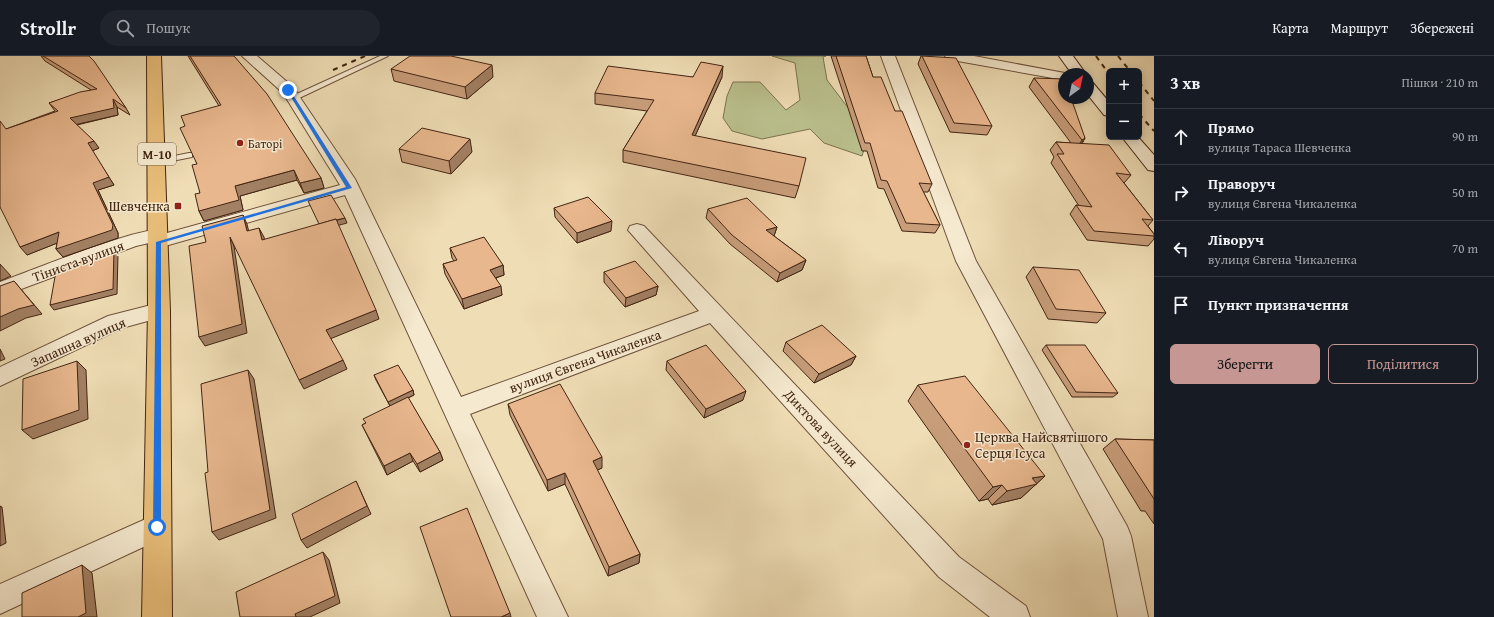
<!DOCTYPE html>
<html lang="uk">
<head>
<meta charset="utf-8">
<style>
	:root { --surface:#171b24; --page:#20242c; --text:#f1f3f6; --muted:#9ea1a6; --line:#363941; --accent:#c59692 }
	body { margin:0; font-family:"Gentium Book Plus",serif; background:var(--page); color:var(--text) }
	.controls { position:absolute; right:12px; top:12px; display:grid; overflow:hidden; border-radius:6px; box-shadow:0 2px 10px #0003 }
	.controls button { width:36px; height:36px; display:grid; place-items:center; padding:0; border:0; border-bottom:1px solid var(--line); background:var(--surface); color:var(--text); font:20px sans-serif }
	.compass { position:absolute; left:1058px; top:12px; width:36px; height:36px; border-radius:50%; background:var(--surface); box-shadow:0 2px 10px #0003; rotate:33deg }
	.stop { position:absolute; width:12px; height:12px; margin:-9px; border:3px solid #1a73e8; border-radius:50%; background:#fff }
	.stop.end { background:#1a73e8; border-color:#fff; box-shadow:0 1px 4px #0008 }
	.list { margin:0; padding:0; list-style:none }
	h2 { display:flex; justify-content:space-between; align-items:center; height:52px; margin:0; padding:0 16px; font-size:17px }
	h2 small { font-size:13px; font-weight:400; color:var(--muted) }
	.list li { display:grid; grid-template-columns:26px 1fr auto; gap:12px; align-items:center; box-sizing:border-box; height:56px; padding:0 16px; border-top:1px solid var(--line) }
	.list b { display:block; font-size:15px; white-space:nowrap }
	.list p { margin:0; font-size:13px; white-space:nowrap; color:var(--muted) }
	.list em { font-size:13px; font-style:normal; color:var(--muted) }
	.actions { display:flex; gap:8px; padding:12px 16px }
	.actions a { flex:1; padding:9px 0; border:1px solid var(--accent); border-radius:6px; text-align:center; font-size:14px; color:var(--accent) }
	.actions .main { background:var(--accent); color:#111 }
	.icon { flex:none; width:22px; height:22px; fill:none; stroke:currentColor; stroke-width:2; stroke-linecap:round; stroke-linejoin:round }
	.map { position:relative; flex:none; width:1154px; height:561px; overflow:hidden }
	header { display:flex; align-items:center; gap:24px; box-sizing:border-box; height:56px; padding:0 20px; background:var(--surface); border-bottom:1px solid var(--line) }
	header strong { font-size:19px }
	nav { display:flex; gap:22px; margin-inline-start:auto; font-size:14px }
	.search { width:280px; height:36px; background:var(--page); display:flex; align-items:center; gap:10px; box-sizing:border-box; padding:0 14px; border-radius:22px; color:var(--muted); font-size:15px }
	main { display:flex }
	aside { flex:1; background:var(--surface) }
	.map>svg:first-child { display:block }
	.green { fill:#bac08d; stroke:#7e7250 }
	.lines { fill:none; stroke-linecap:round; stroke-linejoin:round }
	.lane-casing { stroke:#6e533c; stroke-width:2 }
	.street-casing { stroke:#6e533c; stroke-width:2 }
	.secondary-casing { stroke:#432513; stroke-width:2 }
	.primary-casing { stroke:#432513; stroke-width:2 }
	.lane { fill:#f5e9cf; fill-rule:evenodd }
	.street { fill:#f5e9cf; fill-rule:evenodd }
	.secondary { fill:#f5e9cf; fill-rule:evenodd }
	.primary { fill:#e8be7a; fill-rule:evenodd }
	.rail { stroke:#432513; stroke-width:2; stroke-dasharray:5 5; stroke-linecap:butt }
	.wall { fill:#c89d7a; stroke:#432513 }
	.shaded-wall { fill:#a28063; stroke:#432513 }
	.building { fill:#e8b78e; stroke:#432513 }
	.route { fill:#1a73e8 }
	.poi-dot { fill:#8f2418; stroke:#f5e9cf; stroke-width:1.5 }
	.labels { text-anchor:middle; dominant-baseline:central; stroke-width:3; stroke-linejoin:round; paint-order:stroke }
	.far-poi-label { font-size:12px; fill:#432513; stroke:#f5e9cf; text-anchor:start }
	.shield { fill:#f5e9cf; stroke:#78604b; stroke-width:1 }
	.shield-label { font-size:13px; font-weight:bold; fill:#432513 }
	.poi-label { font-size:14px; fill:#432513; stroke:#f5e9cf; text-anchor:end }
	.street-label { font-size:14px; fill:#432513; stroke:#f5e9cf }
</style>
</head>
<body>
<header>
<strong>Strollr</strong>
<div class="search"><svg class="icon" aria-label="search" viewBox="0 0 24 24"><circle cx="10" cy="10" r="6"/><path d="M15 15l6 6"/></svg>Пошук</div>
<nav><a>Карта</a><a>Маршрут</a><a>Збережені</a></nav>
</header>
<main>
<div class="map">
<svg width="1154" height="561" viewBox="0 0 1154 561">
	<rect width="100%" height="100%" fill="#efddb5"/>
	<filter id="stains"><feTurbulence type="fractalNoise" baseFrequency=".005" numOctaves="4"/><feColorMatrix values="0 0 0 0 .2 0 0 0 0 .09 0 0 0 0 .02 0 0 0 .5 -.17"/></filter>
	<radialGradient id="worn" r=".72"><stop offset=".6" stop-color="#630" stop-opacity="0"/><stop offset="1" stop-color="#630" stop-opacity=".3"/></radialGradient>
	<path class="green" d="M772,0h54l-3,1 4,23 25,33 15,27 -5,16 -38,-13 -14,-14 -48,10 -30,-8 -9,-13 4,-22 6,-14h27l26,28 14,-10 -5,-37z"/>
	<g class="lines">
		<g class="lane-casing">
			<g id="lane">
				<path d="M380,0h8l-93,44 -7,-2z"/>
				<path d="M189,97h3v4l-35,7 -4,-2 1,-2z"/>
			</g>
		</g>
		<g class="street-casing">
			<g id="street">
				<path d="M242,0h15l36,31 62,92 106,218 238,-86 -71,-81 2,-4 7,-2 7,2 315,331 67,49 4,11h-40l-51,-40 -229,-254 -240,91 98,203h-31l-192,-422 -187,53 -7,-2 -2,-3 -13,3 -136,51v-15c28,-10 144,-58 165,-52l2,3 173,-48 -57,-92z"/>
				<path d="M881,0h14l81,205 151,265 4,10 17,81h-30l-15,-78 -147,-278z"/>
				<path d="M945,0h29l96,18h-6v6l-112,-20 -5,-1z"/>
				<path d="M159,247l7,3 4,5 -4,5 -44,12 -122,58v-19l108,-51z"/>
				<path d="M157,458l10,4 4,9 -4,9 -167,78v-30z"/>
			</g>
		</g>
		<g class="secondary-casing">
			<g id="secondary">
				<path d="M1059,0h14l13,18h-14z"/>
				<path d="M1088,26l5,1 16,19v14l-5,-1 -16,-20z"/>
				<path d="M1122,81h16l16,18v16l-6,-1z"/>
			</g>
		</g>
		<g class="primary-casing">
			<path id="primary" d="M147,0h14l9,255 2,306h-30l6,-306z"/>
		</g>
		<use href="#lane" class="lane"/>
		<use href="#street" class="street"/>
		<use href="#secondary" class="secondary"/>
		<use href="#primary" class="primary"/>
		<g class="rail">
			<path d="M1096,0l13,18"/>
			<path d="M1118,0l12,15"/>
			<path d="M333,14l32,-14"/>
			<path d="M1139,26l15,19"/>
			<path d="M1139,58l15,17"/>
		</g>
	</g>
	<g class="wall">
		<path d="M41,0h48l37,52 4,7 -13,-8 1,8 -41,10 22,23 -7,3 22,34 -16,5 20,43v5l-55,19 -7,-8 1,-6 -30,12 -21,-126 49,-18 -6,-8 42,-13 -46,-29z"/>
		<path d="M188,0h46l87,122 3,10 -20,5 -7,-13 -57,16 3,14 -39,11 -5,-10 1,-18 -3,-29 -12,-38 34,-20z"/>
		<path d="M831,0h35l7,21 22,34 37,73 -4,8h-5l17,33 -5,8 -33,-2 -18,-42 -6,-1 -11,-37h-5z"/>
		<path d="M921,0h8l63,70 -5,9 -37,-3 -32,-68z"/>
		<path d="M391,13l102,8 -26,22 -73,-18z"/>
		<path d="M693,21h29l-27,59 104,50 -4,12 -172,-36v-12l24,-39 -52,-7v-11z"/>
		<path d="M1034,22l51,60 -3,6 49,31 -7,8 29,37 -5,6 6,8v5l-6,7 -61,-6 -17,-26 6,-9 3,1 -28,-43 3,-6 -4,-7 6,-8 15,1 -42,-56z"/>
		<path d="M399,93l73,3 -21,22 -49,-12z"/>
		<path d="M554,152l57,23 -34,12 -22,-26z"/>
		<path d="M708,153l69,18 -3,9 32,24 -4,10 -25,12 -47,-38 -24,-26z"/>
		<path d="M450,192l53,17 1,10 -8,3 6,17 -38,14 -19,-35 -2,-10 11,-3 -2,-3z"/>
		<path d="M1033,211l73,46 -9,10 -49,-4 -22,-42z"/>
		<path d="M604,216l54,14 -2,9 -31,12 -21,-25z"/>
		<path d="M786,286l70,14 -5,9 -37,18 -31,-32z"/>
		<path d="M1046,289l72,48 -5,4h-41l-30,-47z"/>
		<path d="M667,305l76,39 -39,18 -38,-48z"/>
		<path d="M374,319l39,15 1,5 -6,3 32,54 3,8 -23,12 -7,-11 -26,14 -25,-50 3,-2 25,-17 -14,-26z"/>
		<path d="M918,329l127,91 -24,22 -29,7 -4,-6 -9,2 -71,-100z"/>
		<path d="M508,348l94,64 -5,2 43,84 -1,9 -31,13 -43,-92 -17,7 -38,-76z"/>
		<path d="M1115,383l39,1v84l-9,-13h-4l-38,-62z"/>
	</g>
	<g class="shaded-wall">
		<path d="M492,9l1,12 -26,22 -2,-12z"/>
		<path d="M723,10l-1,11 -32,70 2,-12z"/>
		<path d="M113,43l4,8 1,8 -44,10 -4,-7z"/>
		<path d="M1085,82l-6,9 -3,2 6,-9z"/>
		<path d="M470,83l2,13 -21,22 -2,-13z"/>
		<path d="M94,85l5,7 -7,3 22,34 -16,5 20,43v5l-55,19 -7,-8 37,-66 -5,-40z"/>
		<path d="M294,114l3,10 -57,16 3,14 -39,11 -5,-10 36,-25z"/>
		<path d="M321,122l3,10 -20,5 -4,-10z"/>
		<path d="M243,159l4,9 4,17 -4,-10z"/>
		<path d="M345,162l2,5 -25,7 -2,-5z"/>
		<path d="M612,165l-1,10 -34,12v-10z"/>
		<path d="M777,171l-3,9 -11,3 3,-9z"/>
		<path d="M259,172l5,9 2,12 -4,-9z"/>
		<path d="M59,176l6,8 -38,15 -7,-8z"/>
		<path d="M230,181l4,9 13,87 -42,13 -6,-9z"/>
		<path d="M114,194l4,4 -1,40 -63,16 -4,-5z"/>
		<path d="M806,204l-4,10 -25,12 3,-9z"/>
		<path d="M0,208l11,12 -11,5z"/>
		<path d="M503,209l1,10 -12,4 -2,-9z"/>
		<path d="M14,225l28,33 -16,4 -26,13v-14z"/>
		<path d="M501,230l1,9 -38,14 -2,-10z"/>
		<path d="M658,230l-2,9 -31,12 1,-9z"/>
		<path d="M376,254l3,9 -49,20 -4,-9z"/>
		<path d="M0,293l5,10 -5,2z"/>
		<path d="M856,300l-5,9 -37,18 5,-9z"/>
		<path d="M343,304l4,9 -43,20 -5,-9z"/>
		<path d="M77,305l9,9 2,49 -55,20 -11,-9z"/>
		<path d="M248,314l6,9 22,139 -57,22 -7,-8z"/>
		<path d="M413,334l1,5 -24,11 -2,-4z"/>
		<path d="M746,335l-3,9 -39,18 2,-9z"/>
		<path d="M440,396l3,8 -23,12 -3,-8z"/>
		<path d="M410,397l3,8 -26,14 -3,-9z"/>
		<path d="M602,401v11l-9,4v-11z"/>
		<path d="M565,417v11l-17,7 -1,-11z"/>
		<path d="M1045,420l-24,22 -29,7 15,-14 25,-13z"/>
		<path d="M356,425l15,33 -64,34 -6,-8z"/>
		<path d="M1002,429l-14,14 -9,2 14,-14z"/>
		<path d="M0,450l2,1 4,36 -6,3z"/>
		<path d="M323,496l6,8 11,43 -30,14h-14l-1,-3z"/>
		<path d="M640,498l-1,9 -31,13 1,-9z"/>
		<path d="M82,509l10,8 5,44h-19z"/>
		<path d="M510,557l1,4h-10z"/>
	</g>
	<g class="building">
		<path d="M43,0h46l5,5 32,47 -13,-9 1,9 -44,10 24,23 -6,2 21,34 -16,6 20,42 -1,5 -56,19 3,-17 -39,15 -20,-40v-86l6,8 52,-18 -9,-8 31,-11 17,-3z"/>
		<path d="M190,0h44l33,38 54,84 -21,5 -6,-13 -59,16 4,14 -40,11 -4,-17 5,-1 -8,-28 5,-1 -17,-36 5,-2 -4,-10 40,-11z"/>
		<path d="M410,0h41l41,9 -27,22 -74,-18z"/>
		<path d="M836,0h30l7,21h8l14,34h7l30,73 -13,-1 21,42 -34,-2 -19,-42 -6,-1 -11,-37h-5z"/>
		<path d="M922,0l34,2 36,68 -38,-3z"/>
		<path d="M701,6l22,4 -31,69 114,23 -7,28 -176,-36 31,-50 -59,-7 13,-27 85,11z"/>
		<path d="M1034,22l30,1v19h7l14,40 -3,2z"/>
		<path d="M422,72l48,11 -21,22 -50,-12z"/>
		<path d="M1056,86l53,3 22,30 -15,-2 37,47 -11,-1 12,15v2l-60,-5 -18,-26 16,2 -35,-53h7z"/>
		<path d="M331,139l14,23 -9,2v-1l-17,5 -11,-23z"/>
		<path d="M588,141l24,24 -35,12 -23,-25z"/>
		<path d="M747,142l30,29 -11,3 40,30 -26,13 -48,-38 -24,-26z"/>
		<path d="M243,159l4,16 12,-3 3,12 74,-21 40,91 -50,20 17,30 -44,20 -69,-143 12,87 -43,13 -10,-91 17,-4 -4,-16z"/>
		<path d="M484,181l19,28 -13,5 11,16 -39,13 -19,-35 14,-4 -7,-12z"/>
		<path d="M114,194l-1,39 -63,16 6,-34z"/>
		<path d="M635,205l23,25 -32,12 -22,-26z"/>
		<path d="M1033,211l46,3 27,43 -50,-4z"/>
		<path d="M14,225l20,24 -16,4 -18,8v-31z"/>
		<path d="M822,269l34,31 -37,18 -33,-32z"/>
		<path d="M706,289l40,46 -40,18 -39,-48z"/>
		<path d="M1046,289h39l33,48 -42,-1z"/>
		<path d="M77,305l2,49 -57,20 1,-51z"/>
		<path d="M398,309l15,25 -25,12 -14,-27z"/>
		<path d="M248,314l22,140 -58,22 -7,-59 3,-1 -7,-88z"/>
		<path d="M965,320l80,100 -13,2 5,6 -30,7 -5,-6 -9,2 -75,-102z"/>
		<path d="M560,328l42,73 -9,4 47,93 -31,13 -44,-94 -18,7 -39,-76z"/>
		<path d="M408,341l32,55 -23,12 -7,-11 -26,13 -22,-41 4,-2 -3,-4z"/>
		<path d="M1115,383l39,1v59z"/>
		<path d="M356,425l11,25 -66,34 -9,-26z"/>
		<path d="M467,452l43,105 -9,4h-50l-31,-90z"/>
		<path d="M323,496l12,44 -40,18 1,3h-56l-4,-25z"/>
		<path d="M82,509l4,48 -8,4h-56v-24z"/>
	</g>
	<path class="route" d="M286,33l4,1 62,98 -191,55v284l-4,4 -4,-4 3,-285 190,-55z"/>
	<g class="poi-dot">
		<circle cx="240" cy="87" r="4"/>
		<rect x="174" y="146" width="8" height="8" rx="2"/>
		<circle cx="967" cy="389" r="4"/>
	</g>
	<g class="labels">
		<g class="far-poi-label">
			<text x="248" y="87">Баторі</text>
		</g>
		<rect class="shield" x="138" y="87" width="38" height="22" rx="3"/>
		<g class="shield-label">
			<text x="157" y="98">М-10</text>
		</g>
		<g class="poi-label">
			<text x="170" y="150">Шевченка</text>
			<text x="975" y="381" text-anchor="start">Церква Найсвятішого<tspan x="975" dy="16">Серця Ісуса</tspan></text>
		</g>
		<g class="street-label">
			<text transform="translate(78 205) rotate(-20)">Тіниста вулиця</text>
			<text transform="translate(78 286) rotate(-24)">Запашна вулиця</text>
			<text transform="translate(585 305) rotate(-20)">вулиця Євгена Чикаленка</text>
			<text transform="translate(821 372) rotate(47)">Диктова вулиця</text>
		</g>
	</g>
	<rect width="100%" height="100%" filter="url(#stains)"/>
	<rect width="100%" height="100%" fill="url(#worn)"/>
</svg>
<div class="controls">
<button>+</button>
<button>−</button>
</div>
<svg class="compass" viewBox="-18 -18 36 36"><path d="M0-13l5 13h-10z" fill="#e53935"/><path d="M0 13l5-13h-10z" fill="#9ea1a6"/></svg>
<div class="stop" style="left:157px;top:471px"></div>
<div class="stop end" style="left:288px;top:34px"></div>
</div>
<aside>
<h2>3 хв<small>Пішки · 210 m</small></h2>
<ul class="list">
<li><svg class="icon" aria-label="ahead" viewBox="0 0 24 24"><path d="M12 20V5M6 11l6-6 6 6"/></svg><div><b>Прямо</b><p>вулиця Тараса Шевченка</p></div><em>90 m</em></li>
<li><svg class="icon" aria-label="right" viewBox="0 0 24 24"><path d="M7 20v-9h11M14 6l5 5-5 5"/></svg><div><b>Праворуч</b><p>вулиця Євгена Чикаленка</p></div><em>50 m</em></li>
<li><svg class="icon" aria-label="left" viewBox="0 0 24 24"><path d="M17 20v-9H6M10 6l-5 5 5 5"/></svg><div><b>Ліворуч</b><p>вулиця Євгена Чикаленка</p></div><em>70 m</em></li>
<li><svg class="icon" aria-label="arrive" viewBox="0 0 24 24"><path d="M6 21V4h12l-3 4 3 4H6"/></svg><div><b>Пункт призначення</b></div></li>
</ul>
<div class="actions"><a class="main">Зберегти</a><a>Поділитися</a></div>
</aside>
</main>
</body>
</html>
